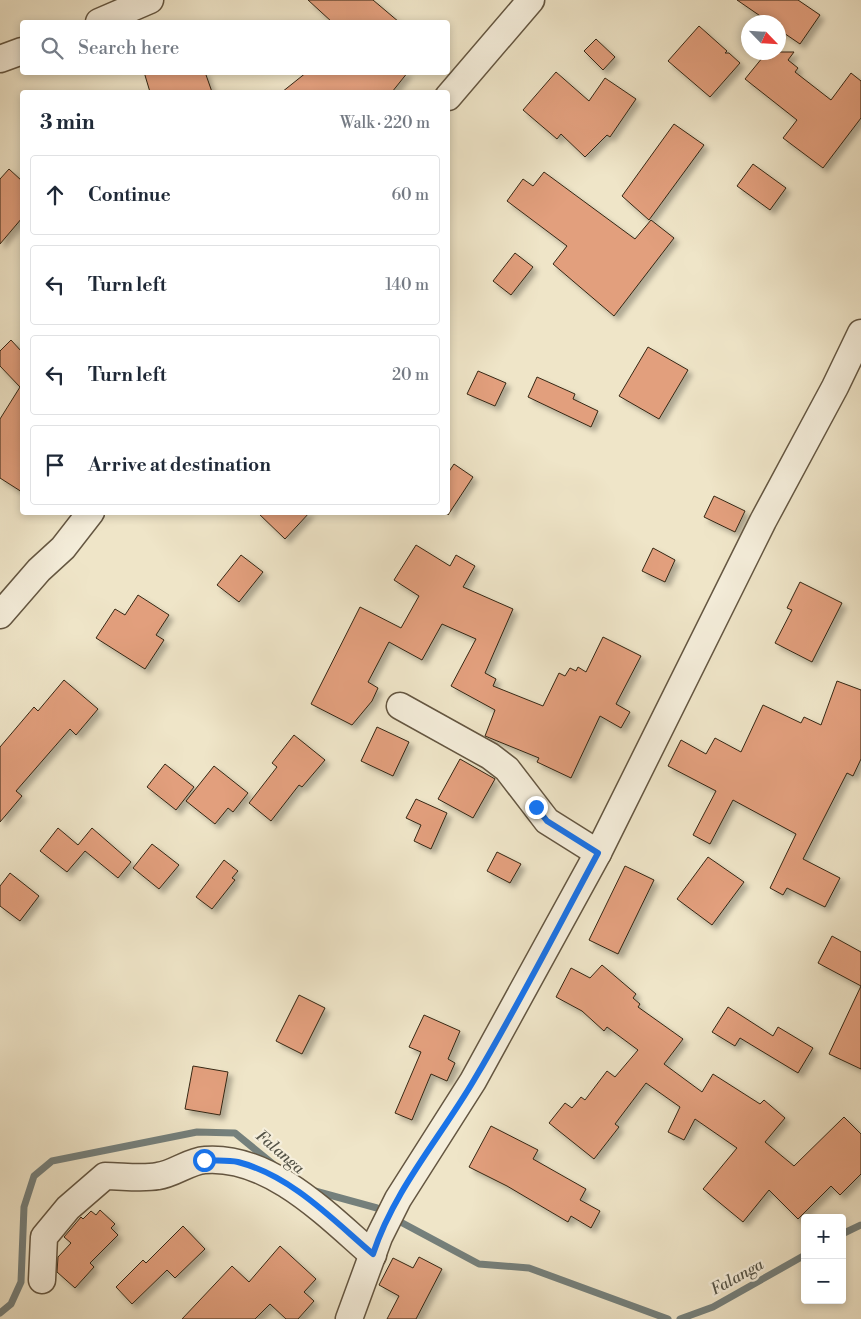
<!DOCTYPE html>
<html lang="en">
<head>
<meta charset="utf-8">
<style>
	:root { --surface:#fff; --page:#f6f6f7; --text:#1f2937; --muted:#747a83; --line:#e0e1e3 }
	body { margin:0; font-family:"Libre Bodoni",serif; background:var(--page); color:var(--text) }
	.controls { position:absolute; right:15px; bottom:15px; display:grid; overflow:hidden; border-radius:5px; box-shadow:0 2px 8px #0003 }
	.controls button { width:45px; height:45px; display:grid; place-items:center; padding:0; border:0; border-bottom:1px solid var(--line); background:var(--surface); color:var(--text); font:25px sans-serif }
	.compass { position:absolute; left:741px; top:15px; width:45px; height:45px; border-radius:50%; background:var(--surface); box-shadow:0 2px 8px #0003; rotate:115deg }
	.stop { position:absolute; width:15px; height:15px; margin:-11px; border:4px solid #1a73e8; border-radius:50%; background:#fff }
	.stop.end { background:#1a73e8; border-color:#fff; box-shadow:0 1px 5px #0008 }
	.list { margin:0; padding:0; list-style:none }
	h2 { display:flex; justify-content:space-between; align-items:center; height:65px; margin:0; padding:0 20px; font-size:21px }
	h2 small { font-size:16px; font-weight:400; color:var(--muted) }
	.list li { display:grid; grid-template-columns:32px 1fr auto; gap:15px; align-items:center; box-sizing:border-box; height:80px; margin:0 10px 10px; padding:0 10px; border:1px solid var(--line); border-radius:5px }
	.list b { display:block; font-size:19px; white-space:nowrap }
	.list em { font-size:16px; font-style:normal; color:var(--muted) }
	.icon { flex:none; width:28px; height:28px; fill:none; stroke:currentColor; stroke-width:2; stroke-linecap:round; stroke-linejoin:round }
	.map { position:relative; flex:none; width:861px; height:1319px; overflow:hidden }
	.search { position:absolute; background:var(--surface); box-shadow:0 2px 8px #0003; left:20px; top:20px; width:430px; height:55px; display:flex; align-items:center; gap:12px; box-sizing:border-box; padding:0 18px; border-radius:5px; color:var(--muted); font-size:19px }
	.panel { position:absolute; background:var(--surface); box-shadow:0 2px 8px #0003; left:20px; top:90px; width:430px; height:425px; border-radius:5px }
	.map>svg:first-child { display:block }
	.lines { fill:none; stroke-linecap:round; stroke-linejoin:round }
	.stream { stroke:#75807c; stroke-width:7 }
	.building { fill:#e29f7d; stroke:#352714; filter:url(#shadow) }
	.minor-casing { stroke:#645641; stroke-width:29 }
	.minor { stroke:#f5eedb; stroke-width:26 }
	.route { stroke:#1a73e8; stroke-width:6 }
	.labels { text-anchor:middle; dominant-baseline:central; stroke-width:4.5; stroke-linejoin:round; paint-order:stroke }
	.water-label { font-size:16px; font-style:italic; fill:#555448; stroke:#f5eedb }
</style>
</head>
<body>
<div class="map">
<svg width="861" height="1319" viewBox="0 0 861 1319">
	<defs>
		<filter id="shadow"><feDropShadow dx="4.5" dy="4.5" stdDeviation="2.5" flood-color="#0004"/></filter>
	</defs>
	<rect width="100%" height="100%" fill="#efe5c8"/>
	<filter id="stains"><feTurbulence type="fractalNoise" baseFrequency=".004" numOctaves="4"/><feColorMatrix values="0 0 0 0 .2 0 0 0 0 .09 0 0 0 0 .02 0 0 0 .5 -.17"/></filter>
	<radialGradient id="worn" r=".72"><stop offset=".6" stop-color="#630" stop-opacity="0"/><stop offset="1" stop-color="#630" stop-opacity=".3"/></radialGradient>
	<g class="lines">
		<g class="stream">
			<path d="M315,1191l62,17 8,5"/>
			<path d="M395,1219l84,45 50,4 139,51"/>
			<path d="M842,1234l19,-9"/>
			<path d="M0,1313l11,-9 10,-22 3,-75 10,-31 18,-15 145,-29 38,1 38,31"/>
			<path d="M680,1319l33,-12 92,-52"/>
		</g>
	</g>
	<g class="building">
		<path d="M308,0h65l26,22h-67z"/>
		<path d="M737,0h61l22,15 -20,29 -22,-15v-7h-9z"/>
		<path d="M699,26l28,25 -2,2h4l11,10 -30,34 -42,-36z"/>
		<path d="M596,39l19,18 -12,13 -19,-19z"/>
		<path d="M767,52h27l-6,8 10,8 -3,4 36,28 20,-27 10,8v37l-38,50 -40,-30 14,-18 -52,-41z"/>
		<path d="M144,72h61l7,20h-62z"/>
		<path d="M307,72h101l-16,20h-110z"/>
		<path d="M556,72l33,29 16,-23 31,21 -26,38 -3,-2 -22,22 -24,-23 -4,5 -34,-29z"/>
		<path d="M674,124l30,21 -55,75 -27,-24z"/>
		<path d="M753,164l33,24 -16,22 -33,-24z"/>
		<path d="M9,169l13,12v37l-22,26v-65z"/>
		<path d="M544,172l91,67 16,-19 23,18 -60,78 -61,-52 14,-18 -60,-45 16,-22 10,7z"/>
		<path d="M515,253l18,14 -22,28 -18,-14z"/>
		<path d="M11,340l11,12v140l-22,-14v-59l20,-32 -20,-21v-15z"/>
		<path d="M648,347l40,23 -29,49 -40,-23z"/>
		<path d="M478,371l28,12 -11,23 -28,-12z"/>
		<path d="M537,377l38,17 -2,5 25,12 -7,16 -63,-30z"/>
		<path d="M454,464l19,13 -25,38v-42z"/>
		<path d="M714,496l31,15 -10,21 -31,-15z"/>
		<path d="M257,512h53l-25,27z"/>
		<path d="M416,545l34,21 6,-11 19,11 -12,21 50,22 -28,64 11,6 -3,7 50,20 16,-33 6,3 5,-8 6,3 2,-4 8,5 17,-35 38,19 -25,48 14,8 -9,16 -21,-12 -29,62 -34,-16 2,-4 -54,-22 10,-26 -44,-24 25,-47 -34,-15 -20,36 -33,-18 -21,40 10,6 -6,13 -20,24 -41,-21 49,-97 41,21 18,-32 -25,-16z"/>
		<path d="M653,548l22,12 -10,22 -23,-11z"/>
		<path d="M241,555l22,17 -24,30 -22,-17z"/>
		<path d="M800,582l42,21 -30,59 -37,-19 17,-33 -5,-2z"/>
		<path d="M138,595l31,20 -13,20 8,5 -19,29 -49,-31 19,-29 10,6z"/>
		<path d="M64,680l34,29 -22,26 -6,-6 -54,62 6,5 -22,26v-75l34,-40 4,4z"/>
		<path d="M837,681l24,9v69l-8,17 -6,-3 -44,86 37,19 -15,29 -38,-19 -4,7 -13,-7 26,-54 -63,-34 -23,44 -17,-9 23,-44 -48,-25 13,-26 25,14 9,-16 26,14 22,-47 38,18 3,-6 17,8z"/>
		<path d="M377,727l32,15 -16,34 -32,-15z"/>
		<path d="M294,735l31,25 -23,27 -3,-2 -28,36 -22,-18 28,-36 -5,-4z"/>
		<path d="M460,759l35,20 -22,39 -35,-19z"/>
		<path d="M165,764l29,23 -18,23 -29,-23z"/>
		<path d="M214,766l34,27 -15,19 -5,-4 -13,16 -29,-23z"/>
		<path d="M416,799l31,14 -16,36 -17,-8 7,-16 -15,-7z"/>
		<path d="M58,828l20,17 14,-17 39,34 -13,16 -33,-27 -18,21 -27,-21z"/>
		<path d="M152,844l27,21 -20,24 -26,-21z"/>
		<path d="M497,852l24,12 -11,19 -23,-12z"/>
		<path d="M708,857l36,25 -32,43 -35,-26z"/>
		<path d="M224,860l14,11 -6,7 3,2 -23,29 -16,-12z"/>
		<path d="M625,866l29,14 -36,74 -29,-14z"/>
		<path d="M10,873l29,23 -19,25 -20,-15v-20z"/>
		<path d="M832,936l29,16v117l-32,-15 32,-68 -43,-23z"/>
		<path d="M602,965l34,29 -3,4 7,6 -2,3 45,32 -19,25 38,28 11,-18 47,30 4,-4 21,18 -20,24 29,24 50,-49 17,17v40l-21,21 -9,-9 -33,33 -29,-29 -26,32 -40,-33 34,-41 -42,-29 -11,21 -16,-8 12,-25 -34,-24 -31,41 4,3 -25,32 -45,-36 16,-20 7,5 9,-11 4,3 22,-29 8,6 23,-27 -31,-23 -3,4 -22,-20 -26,-14 15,-29 19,10z"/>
		<path d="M299,995l26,13 -23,46 -26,-13z"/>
		<path d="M728,1007l45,29 5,-9 35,21 -15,25 -58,-35 -5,8 -23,-14z"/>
		<path d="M424,1015l36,16 -12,28 7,4 -8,18 -16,-7 -19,46 -17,-7 26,-61 -12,-5z"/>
		<path d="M193,1066l35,6 -8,43 -35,-6z"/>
		<path d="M491,1126l47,24 -5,9 53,30 -6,11 20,11 -9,17 -20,-12 -3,6 -61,-36 -38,-19z"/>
		<path d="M100,1210l15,14 -4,4 7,7 -28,28 4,4 -19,21 -18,-16 1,-15 13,-14 -7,-6 17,-20 2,2 8,-8 5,4z"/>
		<path d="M183,1226l22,23 -30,29 -8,-8 -35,34 -16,-17 27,-27 3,3z"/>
		<path d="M280,1246l36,33 -12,13 10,9 -16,18h-12l-16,-15 -15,15h-73l50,-53 17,16z"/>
		<path d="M419,1257l23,12 -26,50h-29l12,-23 -20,-11 14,-27 20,10z"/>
	</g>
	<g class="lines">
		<g class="minor-casing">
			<g id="minor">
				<path d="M99,22l51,-22"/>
				<path d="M0,59l22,-8"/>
				<path d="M448,97l83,-97"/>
				<path d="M0,615l39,-45 24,-22 28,-36"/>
				<path d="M400,706l90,50 17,13 40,52 51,32"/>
				<path d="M42,1280l2,-43 24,-29 37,-32c17,0 37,3 53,0 16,-2 31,-15 47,-16 65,-5 123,56 168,95"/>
				<path d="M349,1319l30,-82 19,-38 75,-118 125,-228 165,-332 72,-134 26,-54"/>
			</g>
		</g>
		<use href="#minor" class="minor"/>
	</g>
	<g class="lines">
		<path class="route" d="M204,1160c11,1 24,0 34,2 54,14 95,58 135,92 21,-64 67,-116 101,-174 44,-74 83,-151 124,-227l-51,-32 -11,-14"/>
	</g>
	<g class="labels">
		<g class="water-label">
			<text transform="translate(280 1152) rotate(40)">Falanga</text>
			<text transform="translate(737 1277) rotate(-29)">Falanga</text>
		</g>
	</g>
	<rect width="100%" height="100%" filter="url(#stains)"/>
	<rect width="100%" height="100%" fill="url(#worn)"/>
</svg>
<div class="controls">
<button>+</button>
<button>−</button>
</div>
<svg class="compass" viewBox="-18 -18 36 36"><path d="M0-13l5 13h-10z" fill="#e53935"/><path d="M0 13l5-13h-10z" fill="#747a83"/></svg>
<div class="stop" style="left:204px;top:1160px"></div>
<div class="stop end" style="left:536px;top:807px"></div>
<div class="search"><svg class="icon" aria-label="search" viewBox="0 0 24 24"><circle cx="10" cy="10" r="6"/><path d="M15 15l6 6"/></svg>Search here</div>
<section class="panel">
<h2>3 min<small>Walk · 220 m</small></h2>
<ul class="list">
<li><svg class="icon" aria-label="ahead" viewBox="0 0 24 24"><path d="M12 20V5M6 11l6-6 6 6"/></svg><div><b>Continue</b></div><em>60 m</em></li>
<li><svg class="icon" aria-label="left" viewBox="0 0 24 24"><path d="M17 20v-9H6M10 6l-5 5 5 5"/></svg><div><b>Turn left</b></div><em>140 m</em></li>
<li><svg class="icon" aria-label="left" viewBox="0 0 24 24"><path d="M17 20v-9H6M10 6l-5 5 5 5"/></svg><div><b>Turn left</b></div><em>20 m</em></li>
<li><svg class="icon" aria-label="arrive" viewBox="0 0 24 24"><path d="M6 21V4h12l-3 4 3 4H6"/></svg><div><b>Arrive at destination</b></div></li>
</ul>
</section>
</div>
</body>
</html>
